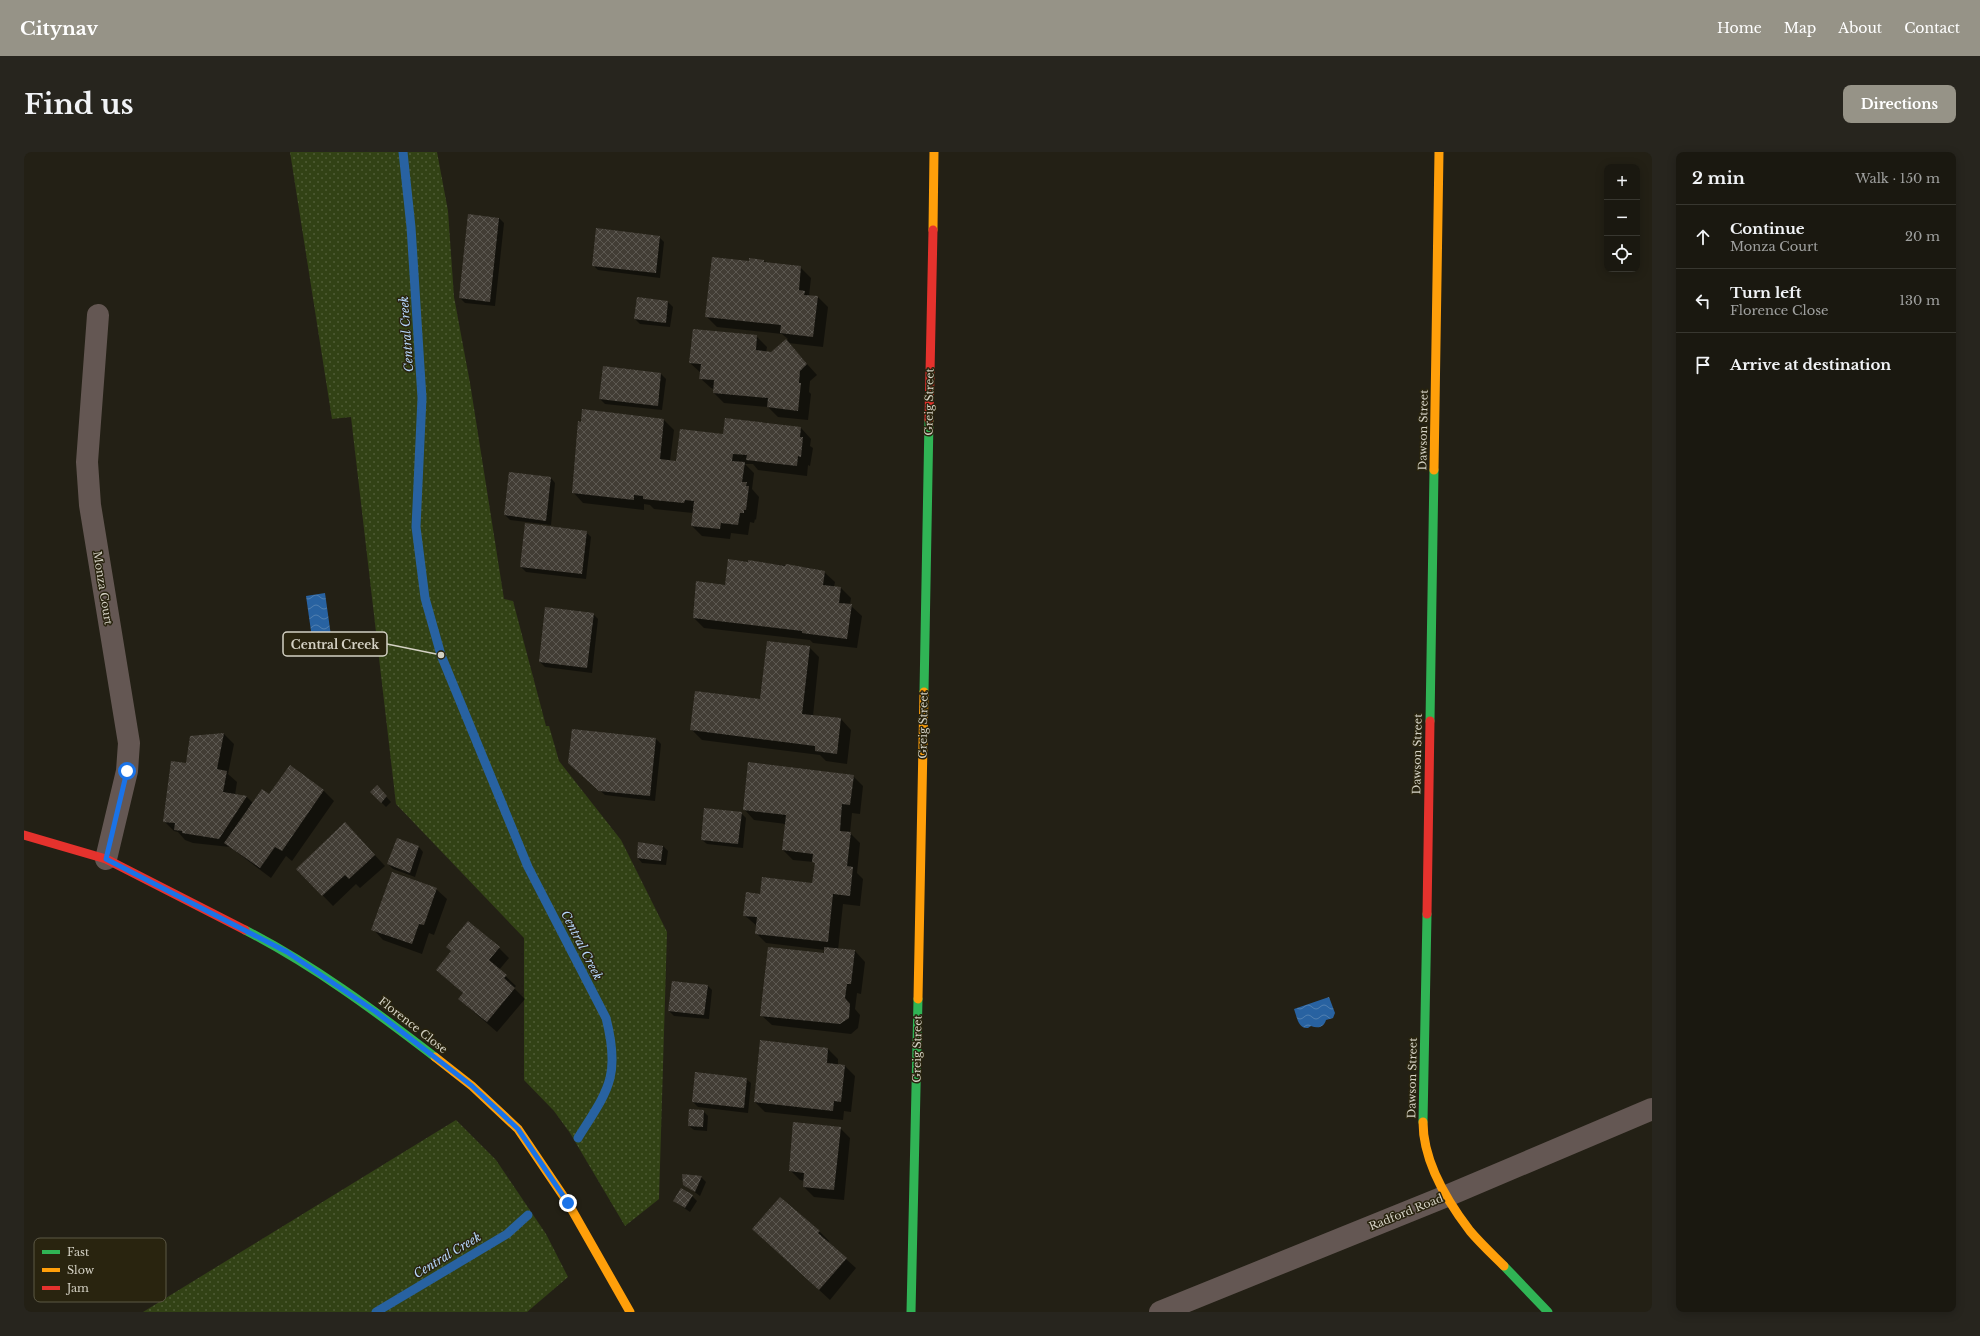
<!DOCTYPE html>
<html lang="en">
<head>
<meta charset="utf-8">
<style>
	:root { --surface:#1a1810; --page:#27251e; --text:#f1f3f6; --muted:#9fa09f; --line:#383730; --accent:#969387 }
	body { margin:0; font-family:"Libre Baskerville",serif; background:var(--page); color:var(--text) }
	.controls { position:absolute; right:12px; top:12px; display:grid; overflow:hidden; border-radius:8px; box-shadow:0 2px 10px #0003 }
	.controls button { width:36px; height:36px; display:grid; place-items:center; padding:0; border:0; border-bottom:1px solid var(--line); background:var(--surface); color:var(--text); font:20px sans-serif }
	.stop { position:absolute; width:12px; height:12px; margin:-9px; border:3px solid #1a73e8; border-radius:50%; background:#fff }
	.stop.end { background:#1a73e8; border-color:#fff; box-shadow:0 1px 4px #0008 }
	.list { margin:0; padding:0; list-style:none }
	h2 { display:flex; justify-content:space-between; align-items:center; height:52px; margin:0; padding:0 16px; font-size:17px }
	h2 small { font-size:13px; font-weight:400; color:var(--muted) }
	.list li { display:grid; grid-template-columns:26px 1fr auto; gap:12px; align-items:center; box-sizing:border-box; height:64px; padding:0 16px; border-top:1px solid var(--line) }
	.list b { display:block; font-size:15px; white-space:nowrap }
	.list p { margin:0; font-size:13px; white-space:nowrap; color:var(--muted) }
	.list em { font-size:13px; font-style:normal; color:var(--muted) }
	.icon { flex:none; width:22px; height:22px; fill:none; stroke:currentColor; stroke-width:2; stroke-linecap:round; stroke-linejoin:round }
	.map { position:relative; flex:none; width:1628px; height:1160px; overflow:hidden; border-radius:8px }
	header { display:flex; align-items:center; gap:24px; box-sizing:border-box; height:56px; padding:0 20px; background:var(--accent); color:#fff }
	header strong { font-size:19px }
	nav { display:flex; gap:22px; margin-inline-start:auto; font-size:14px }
	.intro { display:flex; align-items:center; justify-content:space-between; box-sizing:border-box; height:96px; padding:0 24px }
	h1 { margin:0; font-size:28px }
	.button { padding:10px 18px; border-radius:8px; background:var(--accent); color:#fff; font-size:14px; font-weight:700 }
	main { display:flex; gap:24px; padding:0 24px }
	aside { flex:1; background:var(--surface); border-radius:8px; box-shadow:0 2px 10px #0003 }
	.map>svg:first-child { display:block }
	.park { fill:url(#park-dots) }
	.water { fill:url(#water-waves) }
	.shadow { fill:#0007 }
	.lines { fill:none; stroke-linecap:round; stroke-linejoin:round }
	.stream { stroke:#2862a1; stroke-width:9 }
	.building { fill:url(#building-cross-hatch) }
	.street { stroke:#645753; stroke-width:22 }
	.fast { stroke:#30b455; stroke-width:9 }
	.slow { stroke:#ff9f0a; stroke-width:9 }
	.jam { stroke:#e5322d; stroke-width:9 }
	.route { stroke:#1a73e8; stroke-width:5 }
	.labels { text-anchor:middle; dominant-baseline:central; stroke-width:3; stroke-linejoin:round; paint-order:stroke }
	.street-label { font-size:11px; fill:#d4d1c4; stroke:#29240f }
	.water-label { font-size:12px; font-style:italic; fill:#b6d6fc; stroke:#29240f }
	.key { fill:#29240f; stroke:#5c5845; stroke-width:1 }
	.key-label { font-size:11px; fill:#d4d1c4 }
	.leader { fill:none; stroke:#d4d1c4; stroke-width:1.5 }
	.callout-dot { fill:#d4d1c4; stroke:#29240f; stroke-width:1.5 }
	.callout { fill:#29240f; stroke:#d4d1c4; stroke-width:1.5 }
	.callout-label { font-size:12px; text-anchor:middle; font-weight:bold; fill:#d4d1c4 }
</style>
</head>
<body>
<header>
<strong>Citynav</strong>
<nav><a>Home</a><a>Map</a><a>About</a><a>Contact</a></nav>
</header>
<div class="intro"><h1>Find us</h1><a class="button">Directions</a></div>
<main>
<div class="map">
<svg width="1628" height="1160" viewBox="0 0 1628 1160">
	<defs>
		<pattern id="park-dots" width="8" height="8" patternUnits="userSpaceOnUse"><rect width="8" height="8" fill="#324215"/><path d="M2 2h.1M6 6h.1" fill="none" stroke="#4f5c35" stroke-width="1.8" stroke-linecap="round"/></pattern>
		<pattern id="water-waves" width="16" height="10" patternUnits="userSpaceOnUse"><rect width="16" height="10" fill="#2862a1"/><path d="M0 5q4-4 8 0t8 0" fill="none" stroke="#507fb0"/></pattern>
		<pattern id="building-cross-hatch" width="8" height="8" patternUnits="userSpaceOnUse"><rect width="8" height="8" fill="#423d35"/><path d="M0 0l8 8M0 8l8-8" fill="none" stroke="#5c5851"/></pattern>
	</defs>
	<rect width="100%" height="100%" fill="#232015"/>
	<g class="park">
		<path d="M266,0h147l11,59 6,86 16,86 34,216 9,2 33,125h3l10,35 62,79 46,92 -8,267 -34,27 -55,-93 -16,-22 -30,-31v-142l-128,-134 -45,-387 -19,2z"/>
		<path d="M432,968l40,40 50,74 22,43 -41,35h-384z"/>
	</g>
	<g class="water">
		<path d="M301,441l6,43 -19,2 -6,-42z"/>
		<path d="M1305,845l6,16 -2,5 -7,2c-2,7 -8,9 -15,6l-3,2c-10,1 -11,-11 -14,-19z"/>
	</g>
	<g class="shadow">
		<path d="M445,63l30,3 5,5 -9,83 -30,-3 -5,-5z"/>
		<path d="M635,85l5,5 -4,36 -62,-8 -5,-5z"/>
		<path d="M740,109l3,2 33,4 11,11 -2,18 9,1 10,10 -5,40 -35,-4 29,32 -7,6 -1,11 2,2 -3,26 -30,-3 -10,-10 -44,-4 -10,-10v-4l-3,-1 -11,-10 1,-5 -11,-10 66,-27 11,11 -1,5 5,1 17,-14 -6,-5 -65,-7 -11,-11 44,-54z"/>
		<path d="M644,150l5,5 -3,20 -30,-3 -5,-5z"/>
		<path d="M580,215l57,7 5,5 -4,31 -57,-6 -5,-5z"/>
		<path d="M702,267l75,9 10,11 -1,7 3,2 -3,18 -2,-1 -1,11 -49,-6 -5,-6h-8l9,9 -2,16 7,8 -3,23 -1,-1 -1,4 -4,-1 -2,13 -17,-2 -1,6 -28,-3 -10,-10 1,-13 -39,-4 -4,-4 -6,-1v6l-61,-7 -10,-11 91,-72 10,10 -4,31 7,1 47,-26z"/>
		<path d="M527,326l4,5 -4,42 -41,-5 -5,-5z"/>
		<path d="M562,380l5,5 -5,42 -60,-7 -5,-5z"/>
		<path d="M705,408l81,8 2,2 12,2 11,10 -1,5 7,1 10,10 -1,7 12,11 -5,32 -44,-5 -3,-3 -106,-12 -10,-10 32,-32z"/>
		<path d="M569,462l5,5 -6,54 -47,-6 -5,-5z"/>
		<path d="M785,495l10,10 -6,59 28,3 10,11 -4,34 -21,-3 -6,-6 -118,-15 -10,-10 69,-29z"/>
		<path d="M200,582l10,10 -6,30 9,8 -2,13 12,2 6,6 16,-7 21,-29 34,24 10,10 -42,60 -6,-5 -15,22 -41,-31 -37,-4 -8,-3 -7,-8 -4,-1 -10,-10 23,-57 3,-27z"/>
		<path d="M632,587l5,5 -6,57 -50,-6 -30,-27z"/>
		<path d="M829,624l10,10 -3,28 -8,-1 -2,20 10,10 -3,30 6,6 -3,27 -17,-2 -5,46 17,1 10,11 -4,32 -4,-1 -2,16 5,6 -2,13 -7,6 -79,-9 -11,-10 64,-61v-4l-59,-7 -10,-10 1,-7 -13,-11 17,-20 52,-11 3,-20 -2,-2 -21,-2 -10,-10 3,-26 -32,-4 -10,-11z"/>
		<path d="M357,639l10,11 -5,5 -15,-15z"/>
		<path d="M717,661l5,5 -3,30 -36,-4 -5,-4z"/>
		<path d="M331,682l30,32 -25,22 -4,-4 -23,22 -36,-37z"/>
		<path d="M639,694l5,5 -2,14 -24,-2 -4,-5z"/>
		<path d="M395,695l4,5 -8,25 -22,-8 -5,-5z"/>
		<path d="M412,737l11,10 -13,36 -5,-2 -7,21 -39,-14 -10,-11z"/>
		<path d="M475,796l10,10 -10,12 17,16 -2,2 11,11 -28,33 -38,-33 5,-5 -27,-24z"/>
		<path d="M683,833l5,5 -3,29 -35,-3 -5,-5z"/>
		<path d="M737,889l67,8 10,10v6l7,1 10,10 -4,36 -7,-1 -1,9 -78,-8 -10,-10z"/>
		<path d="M722,927l5,4 -3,30 -50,-6 -5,-5z"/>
		<path d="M679,959l5,5 -1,15 -13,-1 -5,-4z"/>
		<path d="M816,976l10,10 -6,62 -30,-3 -10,-10v-6l-4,-1 -10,-10z"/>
		<path d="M677,1025l5,5 -6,14 -16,-12z"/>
		<path d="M668,1044l5,5 -7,11 -16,-11z"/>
		<path d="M729,1077l66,2 10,10 -1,2 28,25 -26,32z"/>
	</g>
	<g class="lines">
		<g class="stream">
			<path d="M379,0l8,75 11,171 -6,129 9,71 16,57 87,212 78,151c15,59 2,72 -28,120"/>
			<path d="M352,1160l131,-78 21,-19"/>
		</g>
	</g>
	<g class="building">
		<path d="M444,62l31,4 -9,84 -31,-4z"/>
		<path d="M572,76l64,8 -4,37 -64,-7z"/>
		<path d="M688,105l37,4v-3l15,2v2l37,4 -2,24 6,1 -1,4 14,1 -5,41 -33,-4 1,-8 -76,-8z"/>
		<path d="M613,145l31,4 -2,22 -32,-4z"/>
		<path d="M669,177l64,6 -1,15 15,2 15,-13 21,25 -7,7 -1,12h2l-3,28 -31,-4 1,-9 -55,-5 1,-13 -15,-1 2,-15 -12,-1z"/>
		<path d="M579,214l58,7 -3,33 -59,-7z"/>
		<path d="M558,257l82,10 -4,40 16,2 4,-32 43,5 2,-16 76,9 -1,10h3l-2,20 -3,-1 -1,10 -51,-6 1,-5 -14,-1 -1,7 13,1 -3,20h5l-1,4h3l-3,24h-2v3h-4l-2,12 -17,-2 -1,6 -29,-3 3,-25 -9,-1 -1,3 -41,-4v-3l-9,-1v5l-62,-7 6,-72 3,1z"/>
		<path d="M485,320l42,5 -5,44 -42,-6z"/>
		<path d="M501,371l62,8 -5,43 -62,-7z"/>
		<path d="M704,407l20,3v-2l37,6 1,-2 39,7 -2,14 18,2 -2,16 13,1 -5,35 -45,-6v-2l-109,-13 3,-37 29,4z"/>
		<path d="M521,455l49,6 -7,55 -48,-6z"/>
		<path d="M743,489l43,5 -8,68 39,4 -4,36 -22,-3v-5l-125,-16 5,-39 65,8z"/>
		<path d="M548,577l84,9 -6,58 -51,-5 -31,-28z"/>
		<path d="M200,581l-7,36 10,2 -4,21 24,4 -28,43 -37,-6v-2l-8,-1 1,-7 -12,-1 8,-61 15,2 4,-27z"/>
		<path d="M724,610l106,13 -4,30 -8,-1 -2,27 11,1 -4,34 6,1 -3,29 -17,-2 -5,48 -73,-8 2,-17 -14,-1 3,-24 14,2 2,-17 50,6 3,-20 -3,-1 1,-8 -31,-4 4,-35 -43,-5z"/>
		<path d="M266,613l34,25 -42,61 -7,-4 -15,21 -36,-25 38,-54 7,5z"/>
		<path d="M353,633l10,11 -6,7 -11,-11z"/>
		<path d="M680,656l38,4 -4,32 -37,-4z"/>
		<path d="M321,670l30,33 -26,24 -4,-4 -23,21 -26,-27z"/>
		<path d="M373,686l22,8 -9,27 -23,-9z"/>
		<path d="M614,690l25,4 -2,15 -24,-3z"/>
		<path d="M368,720l45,16 -13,37 -5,-1 -7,20 -41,-14z"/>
		<path d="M444,769l32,26 -11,13 18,15 -3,3 11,10 -28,34 -29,-23 5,-6 -27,-23 15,-19 -5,-4z"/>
		<path d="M744,795l56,6v-6l31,3 -4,34h-4l-2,14 5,6 -1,14 -9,6 -80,-8z"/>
		<path d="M648,829l36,4 -4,30 -36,-4z"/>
		<path d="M736,888l68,8 -1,15 18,2 -4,37 -7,-1 -1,10 -79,-9z"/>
		<path d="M671,920l52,6 -3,30 -52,-6z"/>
		<path d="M665,957l15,1 -1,17 -15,-1z"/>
		<path d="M769,970l48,5 -7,63 -31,-3 1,-14 -15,-2z"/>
		<path d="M658,1022l20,2 -7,16 -12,-7z"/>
		<path d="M657,1036l12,7 -8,13 -12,-7z"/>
		<path d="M756,1045l40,34 -2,2 29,25 -28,32 -67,-61z"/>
	</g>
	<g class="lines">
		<g class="street">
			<path d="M74,163l-11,147 3,43 39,238 -2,28 -21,88"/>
			<path d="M1136,1160l289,-117 203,-86"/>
		</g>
		<g class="fast">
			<path d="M900,540l5,-272"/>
			<path d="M1406,569l4,-251"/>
			<path d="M221,778c68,35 129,80 190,127"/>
			<path d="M1399,970l4,-208"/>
			<path d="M1480,1114l44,46"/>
			<path d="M887,1160l7,-313"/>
		</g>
		<g class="slow">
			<path d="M909,78l1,-78"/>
			<path d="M1410,318l5,-318"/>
			<path d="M894,847l6,-307"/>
			<path d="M411,905l37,29 46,43 50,74 62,109"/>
			<path d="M1399,970c0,38 24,79 47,109 10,12 23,24 34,35"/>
		</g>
		<g class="jam">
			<path d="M905,268l4,-190"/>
			<path d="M0,683l82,24 139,71"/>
			<path d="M1403,762l3,-193"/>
		</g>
	</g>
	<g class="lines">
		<path class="route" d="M103,619l-21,88 181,93 89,60 96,74 46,43 50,74"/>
	</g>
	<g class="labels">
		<g class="street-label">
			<text transform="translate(905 250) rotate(-89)">Greig Street</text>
			<text transform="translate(1399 278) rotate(-89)">Dawson Street</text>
			<text transform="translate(79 436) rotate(81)">Monza Court</text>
			<text transform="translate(899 573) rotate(-89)">Greig Street</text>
			<text transform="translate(1393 602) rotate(-89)">Dawson Street</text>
			<text transform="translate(389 873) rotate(38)">Florence Close</text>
			<text transform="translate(893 897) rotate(-89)">Greig Street</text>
			<text transform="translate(1388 926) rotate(-89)">Dawson Street</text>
			<text transform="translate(1382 1060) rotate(-22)">Radford Road</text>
		</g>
		<g class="water-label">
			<text transform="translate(382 182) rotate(-94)">Central Creek</text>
			<text transform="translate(558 793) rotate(63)">Central Creek</text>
			<text transform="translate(423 1103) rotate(-31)">Central Creek</text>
		</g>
	</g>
	<rect x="10" y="1086" width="132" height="64" rx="6" class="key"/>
	<rect x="18" y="1098" width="18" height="4" fill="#30b455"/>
	<rect x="18" y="1116" width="18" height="4" fill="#ff9f0a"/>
	<rect x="18" y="1134" width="18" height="4" fill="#e5322d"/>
	<g class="key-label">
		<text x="43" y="1104">Fast</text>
		<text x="43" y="1122">Slow</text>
		<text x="43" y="1140">Jam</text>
	</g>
	<path class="leader" d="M417 503L363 492"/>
	<circle class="callout-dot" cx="417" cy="503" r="4"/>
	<rect class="callout" x="259" y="480" width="104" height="24" rx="4"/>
	<g class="callout-label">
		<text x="311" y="497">Central Creek</text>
	</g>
</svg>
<div class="controls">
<button>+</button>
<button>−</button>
<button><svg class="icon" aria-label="locate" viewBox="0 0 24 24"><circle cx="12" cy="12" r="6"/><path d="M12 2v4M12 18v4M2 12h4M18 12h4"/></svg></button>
</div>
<div class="stop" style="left:103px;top:619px"></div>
<div class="stop end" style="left:544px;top:1051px"></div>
</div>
<aside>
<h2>2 min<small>Walk · 150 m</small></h2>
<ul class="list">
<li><svg class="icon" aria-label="ahead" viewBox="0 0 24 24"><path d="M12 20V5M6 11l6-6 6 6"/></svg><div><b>Continue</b><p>Monza Court</p></div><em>20 m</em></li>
<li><svg class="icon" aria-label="left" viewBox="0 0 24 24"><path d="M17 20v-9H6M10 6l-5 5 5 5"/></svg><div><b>Turn left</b><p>Florence Close</p></div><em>130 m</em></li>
<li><svg class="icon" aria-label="arrive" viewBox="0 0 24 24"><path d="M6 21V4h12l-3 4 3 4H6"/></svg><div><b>Arrive at destination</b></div></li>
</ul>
</aside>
</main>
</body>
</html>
